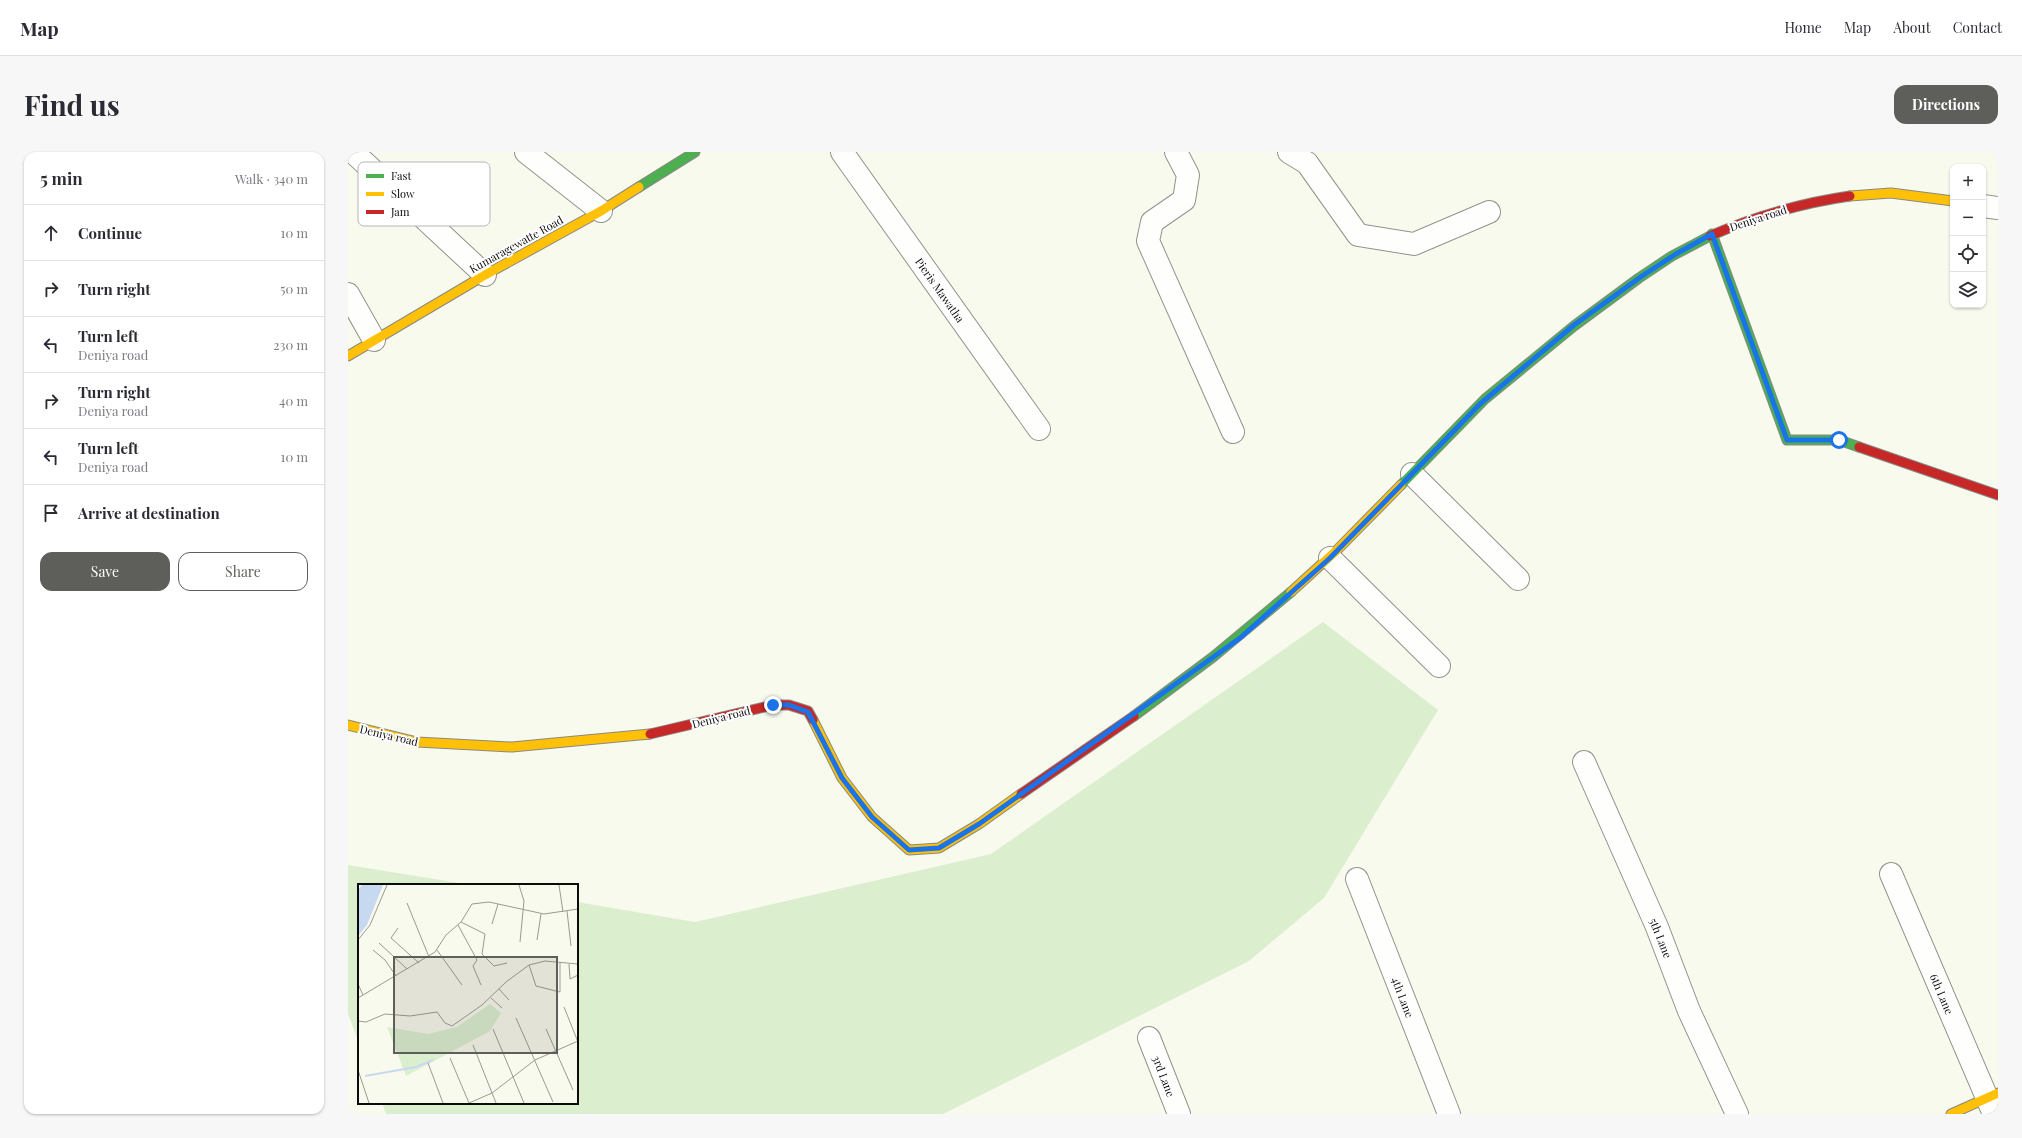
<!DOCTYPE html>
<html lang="en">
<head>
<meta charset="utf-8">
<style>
	:root { --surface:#fff; --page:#f7f7f7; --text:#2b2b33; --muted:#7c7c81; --line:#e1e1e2; --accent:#5e5f5a }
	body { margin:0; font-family:"Playfair Display",serif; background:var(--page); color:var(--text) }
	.controls { position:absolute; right:12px; top:12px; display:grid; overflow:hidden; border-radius:8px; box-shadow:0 1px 3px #0004 }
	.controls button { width:36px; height:36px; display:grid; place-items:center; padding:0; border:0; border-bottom:1px solid var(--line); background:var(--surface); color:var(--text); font:20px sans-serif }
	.stop { position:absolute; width:12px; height:12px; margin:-9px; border:3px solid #1a73e8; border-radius:50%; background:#fff }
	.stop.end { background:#1a73e8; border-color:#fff; box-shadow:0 1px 4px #0008 }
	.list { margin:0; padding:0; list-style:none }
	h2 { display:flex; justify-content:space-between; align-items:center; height:52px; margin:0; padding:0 16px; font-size:17px }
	h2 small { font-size:13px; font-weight:400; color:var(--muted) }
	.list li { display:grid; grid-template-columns:26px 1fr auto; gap:12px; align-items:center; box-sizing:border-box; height:56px; padding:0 16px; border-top:1px solid var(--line) }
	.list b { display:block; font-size:15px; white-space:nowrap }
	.list p { margin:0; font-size:13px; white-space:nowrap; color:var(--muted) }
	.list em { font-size:13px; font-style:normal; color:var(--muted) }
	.actions { display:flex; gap:8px; padding:12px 16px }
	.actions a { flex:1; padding:9px 0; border:1px solid var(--accent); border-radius:12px; text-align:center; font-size:14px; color:var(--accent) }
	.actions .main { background:var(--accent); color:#fff }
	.icon { flex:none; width:22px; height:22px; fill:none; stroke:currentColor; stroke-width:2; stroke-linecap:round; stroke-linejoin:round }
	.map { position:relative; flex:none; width:1650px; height:962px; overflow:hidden; border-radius:12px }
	header { display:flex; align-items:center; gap:24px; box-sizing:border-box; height:56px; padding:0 20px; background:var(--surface); border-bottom:1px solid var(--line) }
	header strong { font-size:19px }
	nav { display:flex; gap:22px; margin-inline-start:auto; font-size:14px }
	.intro { display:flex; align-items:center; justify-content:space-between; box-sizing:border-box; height:96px; padding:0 24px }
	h1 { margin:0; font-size:28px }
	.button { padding:10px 18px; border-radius:12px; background:var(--accent); color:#fff; font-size:14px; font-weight:700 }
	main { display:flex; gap:24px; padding:0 24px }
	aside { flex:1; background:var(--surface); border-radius:12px; box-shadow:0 1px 3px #0004 }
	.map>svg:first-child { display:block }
	.green { fill:#dbefcf }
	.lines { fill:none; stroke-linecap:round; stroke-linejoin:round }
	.street-casing { stroke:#92938d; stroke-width:24 }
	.fast-casing { stroke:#898984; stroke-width:11 }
	.slow-casing { stroke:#898984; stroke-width:11 }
	.jam-casing { stroke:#898984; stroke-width:11 }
	.street { stroke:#fefefc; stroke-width:22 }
	.fast { stroke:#4caf50; stroke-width:9 }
	.slow { stroke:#ffc107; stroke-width:9 }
	.jam { stroke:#c62828; stroke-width:9 }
	.route { stroke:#1a73e8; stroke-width:5 }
	.labels { text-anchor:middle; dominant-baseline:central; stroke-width:4; stroke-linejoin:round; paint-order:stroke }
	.street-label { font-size:11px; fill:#0b0b0b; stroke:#fff }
	.inset-river { fill:none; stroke:#c7d8f1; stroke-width:2 }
	.inset-road { fill:none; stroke:#9a9a93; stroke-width:1 }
	.view { fill:#5e5f5a; fill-opacity:0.15; stroke:#5e5f5a; stroke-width:2 }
	.inset-edge { fill:none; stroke:#0b0b0b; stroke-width:2 }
	.key { fill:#fff; stroke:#b6b6b6; stroke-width:1 }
	.key-label { font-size:11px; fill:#0b0b0b }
</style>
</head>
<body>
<header>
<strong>Map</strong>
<nav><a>Home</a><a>Map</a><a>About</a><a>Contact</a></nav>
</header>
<div class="intro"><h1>Find us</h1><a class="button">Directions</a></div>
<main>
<aside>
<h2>5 min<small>Walk · 340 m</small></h2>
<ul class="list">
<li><svg class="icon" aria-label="ahead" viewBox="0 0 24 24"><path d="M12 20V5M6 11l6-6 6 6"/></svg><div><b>Continue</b></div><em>10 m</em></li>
<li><svg class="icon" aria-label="right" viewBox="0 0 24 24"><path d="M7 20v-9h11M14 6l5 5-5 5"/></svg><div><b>Turn right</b></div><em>50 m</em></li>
<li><svg class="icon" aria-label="left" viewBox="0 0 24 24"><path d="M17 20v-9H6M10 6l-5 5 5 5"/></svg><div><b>Turn left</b><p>Deniya road</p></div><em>230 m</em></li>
<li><svg class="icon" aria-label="right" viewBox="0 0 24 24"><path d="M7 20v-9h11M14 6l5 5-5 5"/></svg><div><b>Turn right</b><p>Deniya road</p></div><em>40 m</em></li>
<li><svg class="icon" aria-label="left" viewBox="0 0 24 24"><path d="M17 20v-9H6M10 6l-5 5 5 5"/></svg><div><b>Turn left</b><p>Deniya road</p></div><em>10 m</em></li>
<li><svg class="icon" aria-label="arrive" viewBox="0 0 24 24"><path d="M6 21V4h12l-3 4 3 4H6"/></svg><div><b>Arrive at destination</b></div></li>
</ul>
<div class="actions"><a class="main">Save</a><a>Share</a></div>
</aside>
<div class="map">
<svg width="1650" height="962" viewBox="0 0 1650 962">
	<rect width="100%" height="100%" fill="#f9faee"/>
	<g class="green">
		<path d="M975,470l115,88 -114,188 -75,63 -306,153h-557l-4,-11h195v-201l118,20 296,-68z"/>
		<path d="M0,713l124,20h-113v158l-11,-29z"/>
	</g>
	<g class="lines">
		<g class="street-casing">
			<g id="street">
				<path d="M5,0l132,123"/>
				<path d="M178,0l75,59"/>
				<path d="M494,0l197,277"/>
				<path d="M828,0l12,23 -4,25 -32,22 -4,19 85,191"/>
				<path d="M941,0l18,11 51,72 56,9 75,-32"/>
				<path d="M1635,54l15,2"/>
				<path d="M0,142l26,46"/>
				<path d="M1064,322l106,105"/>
				<path d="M982,406l109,108"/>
				<path d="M1236,610l73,165 32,84 48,103"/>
				<path d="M1543,722l103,240"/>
				<path d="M1009,727l92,235"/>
				<path d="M801,886l30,76"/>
			</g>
		</g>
		<g class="fast-casing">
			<g id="fast">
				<path d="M291,35l56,-35"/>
				<path d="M1364,82l75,206h52l20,7"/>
				<path d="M1053,333l84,-86 89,-73 65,-48 33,-22 38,-20"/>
				<path d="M786,564l79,-59 78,-65"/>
			</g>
		</g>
		<g class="slow-casing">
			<g id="slow">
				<path d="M1502,44l41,-3 62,8"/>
				<path d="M0,204l137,-81 116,-64 38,-24"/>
				<path d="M943,440l46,-42 64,-65"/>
				<path d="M465,568l29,58 30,39 37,33 30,-2 40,-24 42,-30"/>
				<path d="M0,573l69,17 95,5 138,-13"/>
				<path d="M1603,962l47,-21"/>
			</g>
		</g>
		<g class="jam-casing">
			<g id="jam">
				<path d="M1362,84c46,-20 91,-33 140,-40"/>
				<path d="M1511,295l139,48"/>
				<path d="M302,582l123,-29h16l19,6 5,9"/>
				<path d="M673,642l113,-78"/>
			</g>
		</g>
		<use href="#street" class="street"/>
		<use href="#fast" class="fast"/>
		<use href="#slow" class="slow"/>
		<use href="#jam" class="jam"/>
	</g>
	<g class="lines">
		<path class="route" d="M425,553h16l19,7 34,66 30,39 37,33 30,-2 40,-24 261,-186 90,-80 150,-154 94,-79 68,-49 34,-22 36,-20 75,206h52"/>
	</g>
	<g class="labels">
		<g class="street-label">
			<text transform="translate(1410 66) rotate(-18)">Deniya road</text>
			<text transform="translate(168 92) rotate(-29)">Kumaragewatte Road</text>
			<text transform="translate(592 138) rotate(55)">Pieris Mawatha</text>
			<text transform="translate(373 565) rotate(-14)">Deniya road</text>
			<text transform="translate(41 583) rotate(13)">Deniya road</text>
			<text transform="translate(1313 786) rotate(68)">5th Lane</text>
			<text transform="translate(1594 842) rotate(67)">6th Lane</text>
			<text transform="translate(1055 845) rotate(69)">4th Lane</text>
			<text transform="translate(816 924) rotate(69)">3rd Lane</text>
		</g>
	</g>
	<g transform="translate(10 732)">
		<rect width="220" height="220" fill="#f9faee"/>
		<path d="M132,120l11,9 -11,18 -84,45 -19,-49 41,7 29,-7z" fill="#dbefcf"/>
		<path d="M4,1h21l-16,40 -9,11v-46z" fill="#c7d8f1"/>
		<path class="inset-river" d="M7,192l51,-9 17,-7"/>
		<path class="inset-road" d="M161,1l5,16 -4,41M201,1l4,27M49,19l22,54M209,27l4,35M103,38l24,12 -3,20 12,12 13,-3M134,40l6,-20M100,41l19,35 -4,6 8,19M40,44l-7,10 28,25M0,56l12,-15 17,-40M179,56l4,-26M21,59l28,26M15,66l12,10 11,16M79,66l25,35M211,80l1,15 8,-4M171,81l7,21 24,6v-29M0,100l5,11M141,105l10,11M0,114l77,-46 11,-17 15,-13 11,-18 17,-2 55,12 34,-5M133,114l11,10M206,123l14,35M158,134l37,84M0,137l8,1 19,-8 25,2 27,-4 8,11 7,3 30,-21 24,-23 23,-17 16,-4 33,3M135,145l31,74M188,145l27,61M115,161l23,58M92,174l19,45M70,179l15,40M0,186l11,33M111,219l23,-10 43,-33 43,-19"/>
		<path class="view" d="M36,73h163v96h-163z"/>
		<rect width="220" height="220" class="inset-edge"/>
	</g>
	<rect x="10" y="10" width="132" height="64" rx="6" class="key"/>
	<rect x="18" y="22" width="18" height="4" fill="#4caf50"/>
	<rect x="18" y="40" width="18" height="4" fill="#ffc107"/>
	<rect x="18" y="58" width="18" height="4" fill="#c62828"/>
	<g class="key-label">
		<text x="43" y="28">Fast</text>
		<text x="43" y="46">Slow</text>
		<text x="43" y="64">Jam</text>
	</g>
</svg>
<div class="controls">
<button>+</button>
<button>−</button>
<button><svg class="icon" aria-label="locate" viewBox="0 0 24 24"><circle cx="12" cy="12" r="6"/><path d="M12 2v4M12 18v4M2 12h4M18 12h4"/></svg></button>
<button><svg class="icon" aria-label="layers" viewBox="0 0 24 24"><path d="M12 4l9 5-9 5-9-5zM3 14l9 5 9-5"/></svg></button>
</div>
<div class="stop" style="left:1491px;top:288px"></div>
<div class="stop end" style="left:425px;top:553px"></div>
</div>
</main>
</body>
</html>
